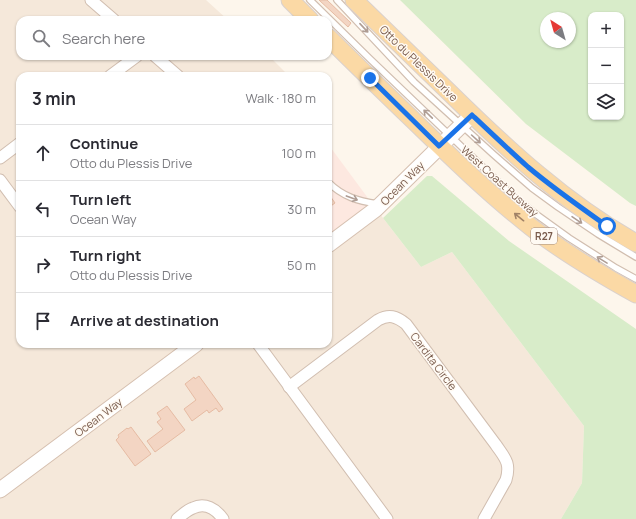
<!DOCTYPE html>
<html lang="en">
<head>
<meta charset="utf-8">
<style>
	:root { --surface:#fff; --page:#f2f2f3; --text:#2b2b33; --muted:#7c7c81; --line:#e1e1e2 }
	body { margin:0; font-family:Manrope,sans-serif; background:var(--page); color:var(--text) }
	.controls { position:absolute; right:12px; top:12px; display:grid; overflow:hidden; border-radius:8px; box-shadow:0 1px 3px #0004 }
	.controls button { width:36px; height:36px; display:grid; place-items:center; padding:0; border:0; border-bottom:1px solid var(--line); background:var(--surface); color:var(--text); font:20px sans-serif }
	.compass { position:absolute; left:540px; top:12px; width:36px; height:36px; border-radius:50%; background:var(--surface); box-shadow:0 1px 3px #0004; rotate:323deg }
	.stop { position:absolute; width:12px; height:12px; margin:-9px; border:3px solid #1a73e8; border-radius:50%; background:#fff }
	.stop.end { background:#1a73e8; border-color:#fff; box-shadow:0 1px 4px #0008 }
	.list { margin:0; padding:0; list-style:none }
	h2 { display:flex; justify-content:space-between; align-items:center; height:52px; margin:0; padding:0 16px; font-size:17px }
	h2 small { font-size:13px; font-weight:400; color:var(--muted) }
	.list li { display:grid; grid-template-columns:26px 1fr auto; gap:12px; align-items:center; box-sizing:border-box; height:56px; padding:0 16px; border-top:1px solid var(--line) }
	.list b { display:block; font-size:15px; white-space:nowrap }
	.list p { margin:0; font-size:13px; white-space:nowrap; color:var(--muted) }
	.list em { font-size:13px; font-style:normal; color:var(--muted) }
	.icon { flex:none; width:22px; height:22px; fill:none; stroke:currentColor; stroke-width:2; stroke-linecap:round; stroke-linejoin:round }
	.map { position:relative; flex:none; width:636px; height:519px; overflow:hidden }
	.search { position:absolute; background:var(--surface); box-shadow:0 1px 3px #0004; left:16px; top:16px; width:316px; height:44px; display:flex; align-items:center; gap:10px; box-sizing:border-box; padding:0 14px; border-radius:12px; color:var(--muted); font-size:15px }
	.panel { position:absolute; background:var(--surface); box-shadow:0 1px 3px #0004; left:16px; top:72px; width:316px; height:276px; border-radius:12px }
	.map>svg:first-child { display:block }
	.residential { fill:#f5e8da }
	.commercial { fill:#fde8e0 }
	.green { fill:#d8ecc9; fill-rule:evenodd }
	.building { fill:#f3d5c3; stroke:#e6bba3 }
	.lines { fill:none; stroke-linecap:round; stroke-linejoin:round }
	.lane-casing { stroke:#d1beb0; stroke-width:8 }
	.street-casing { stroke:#d1beb0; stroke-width:13 }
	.secondary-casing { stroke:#d6c0b0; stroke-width:17 }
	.primary-casing { stroke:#dad1cd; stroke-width:19 }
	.lane { stroke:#fff; stroke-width:5.5 }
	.street { stroke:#fff; stroke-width:11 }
	.secondary { stroke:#fff; stroke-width:15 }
	.primary { stroke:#fbd9a5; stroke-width:17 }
	.oneway { stroke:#af9d94 }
	.oneway2 { stroke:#a18267 }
	.route { stroke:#1a73e8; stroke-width:5 }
	.labels { text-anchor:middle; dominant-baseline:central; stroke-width:3; stroke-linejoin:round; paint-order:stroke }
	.shield { fill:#fffaf3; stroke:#a28b7f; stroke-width:1 }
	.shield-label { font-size:10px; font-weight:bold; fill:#7a5c4d }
	.street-label { font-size:11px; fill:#7a5c4d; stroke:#fffaf3 }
</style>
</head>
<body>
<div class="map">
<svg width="636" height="519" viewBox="0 0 636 519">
	<rect width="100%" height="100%" fill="#fdf6ec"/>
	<path class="residential" d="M0,0h206l22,20h-208v36h249l20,20h-269v268h308v-99l48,-36 45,58 31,-15 132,174 -2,57 -21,36h-561z"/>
	<path class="commercial" d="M328,144l48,65 -48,36z"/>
	<g class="green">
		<path d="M400,0h236v206l-6,-3 -104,-79zM591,15h30v102h-30zM546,18h24v24h-24z"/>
		<path d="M427,176h5l77,65 127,88v190h-75l21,-36 2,-57 -132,-174 -31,15 -38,-49z"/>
	</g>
	<g class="building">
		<path d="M319,0h8l24,23 -3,4z"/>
		<path d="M328,193l7,10 -7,5z"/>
		<path d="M199,376l24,33 -4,3 -3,-4 -7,5 -2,-3 -15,11 -8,-12 12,-9 -11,-16 9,-7 1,2z"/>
		<path d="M167,406l18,24 -30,22 -8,-11 16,-12 -6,-7 4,-3 -4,-6z"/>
		<path d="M131,427l20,27 -16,12 -19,-26 3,-3 -1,-2 9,-7 1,1z"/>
	</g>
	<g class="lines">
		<g class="lane-casing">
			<g id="lane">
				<path d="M310,0l60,59 141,135 26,21 32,23 47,30 20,11"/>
				<path d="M337,0l77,82 79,72 39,34 26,19 40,27 38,23"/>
				<path d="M328,182c15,15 30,19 50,22"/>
			</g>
		</g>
		<g class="street-casing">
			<g id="street">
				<path d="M91,0l23,20"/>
				<path d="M155,56l23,20"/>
				<path d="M110,76l27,-20"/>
				<path d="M0,158l20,-15"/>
				<path d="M0,180l20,27"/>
				<path d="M258,344l129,175"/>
				<path d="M289,387l89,-67c11,-6 18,-4 28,4l90,121c9,13 15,18 10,35l-22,39"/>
				<path d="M177,519c5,-4 10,-9 16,-11 12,-6 23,1 30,11"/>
			</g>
		</g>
		<g class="secondary-casing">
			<g id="secondary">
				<path d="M328,245l48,-36 96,-94"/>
				<path d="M0,490l196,-146"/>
			</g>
		</g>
		<g class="primary-casing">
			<g id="primary">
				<path d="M290,0l20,20"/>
				<path d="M354,0c32,31 64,62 96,93 57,56 116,111 186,150"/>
				<path d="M328,37c28,28 56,55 85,83 38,37 76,74 118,107 33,26 69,47 105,67"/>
			</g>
		</g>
		<use href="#lane" class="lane"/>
		<use href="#street" class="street"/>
		<use href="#secondary" class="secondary"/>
		<use href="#primary" class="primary"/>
	</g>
	<defs><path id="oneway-shaft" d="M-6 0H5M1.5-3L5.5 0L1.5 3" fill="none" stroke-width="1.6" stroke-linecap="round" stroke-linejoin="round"/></defs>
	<g class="oneway">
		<use href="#oneway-shaft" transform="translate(364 28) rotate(47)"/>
		<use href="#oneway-shaft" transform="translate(428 114) rotate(-136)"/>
		<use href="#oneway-shaft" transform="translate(476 139) rotate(42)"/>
		<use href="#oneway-shaft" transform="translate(352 198) rotate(20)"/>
		<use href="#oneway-shaft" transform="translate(577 220) rotate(34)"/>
		<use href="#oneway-shaft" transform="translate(602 260) rotate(-148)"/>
	</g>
	<use class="oneway2" href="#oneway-shaft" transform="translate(519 217) rotate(-141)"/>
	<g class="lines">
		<path class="route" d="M370,78l69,68 33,-31c18,17 37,35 56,52 25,21 52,40 79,59"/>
	</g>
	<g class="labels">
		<rect class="shield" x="531" y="228" width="26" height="16" rx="3"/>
		<g class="shield-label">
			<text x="544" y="236">R27</text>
		</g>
		<g class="street-label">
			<text transform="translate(419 63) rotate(44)">Otto du Plessis Drive</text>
			<text transform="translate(500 181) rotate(42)">West Coast Busway</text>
			<text transform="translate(402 183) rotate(-45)">Ocean Way</text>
			<text transform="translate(434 361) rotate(53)">Cardita Circle</text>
			<text transform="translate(98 417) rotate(-37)">Ocean Way</text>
		</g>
	</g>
</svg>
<div class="controls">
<button>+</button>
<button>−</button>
<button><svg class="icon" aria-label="layers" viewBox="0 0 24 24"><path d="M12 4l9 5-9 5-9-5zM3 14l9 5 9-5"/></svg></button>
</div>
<svg class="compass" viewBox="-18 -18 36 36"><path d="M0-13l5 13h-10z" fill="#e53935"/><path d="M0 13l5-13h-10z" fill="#7c7c81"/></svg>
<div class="stop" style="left:607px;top:226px"></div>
<div class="stop end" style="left:370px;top:78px"></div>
<div class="search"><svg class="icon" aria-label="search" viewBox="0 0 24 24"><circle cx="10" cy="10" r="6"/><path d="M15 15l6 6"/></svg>Search here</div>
<section class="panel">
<h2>3 min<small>Walk · 180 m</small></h2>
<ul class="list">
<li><svg class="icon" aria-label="ahead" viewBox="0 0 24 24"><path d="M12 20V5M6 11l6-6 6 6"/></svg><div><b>Continue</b><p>Otto du Plessis Drive</p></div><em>100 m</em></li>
<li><svg class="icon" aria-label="left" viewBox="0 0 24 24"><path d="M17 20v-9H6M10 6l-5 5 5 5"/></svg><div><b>Turn left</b><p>Ocean Way</p></div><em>30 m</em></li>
<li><svg class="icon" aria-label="right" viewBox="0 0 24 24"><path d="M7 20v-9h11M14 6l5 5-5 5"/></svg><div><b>Turn right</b><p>Otto du Plessis Drive</p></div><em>50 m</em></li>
<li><svg class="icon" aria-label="arrive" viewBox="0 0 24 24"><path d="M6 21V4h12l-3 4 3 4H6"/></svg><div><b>Arrive at destination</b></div></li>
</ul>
</section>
</div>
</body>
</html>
